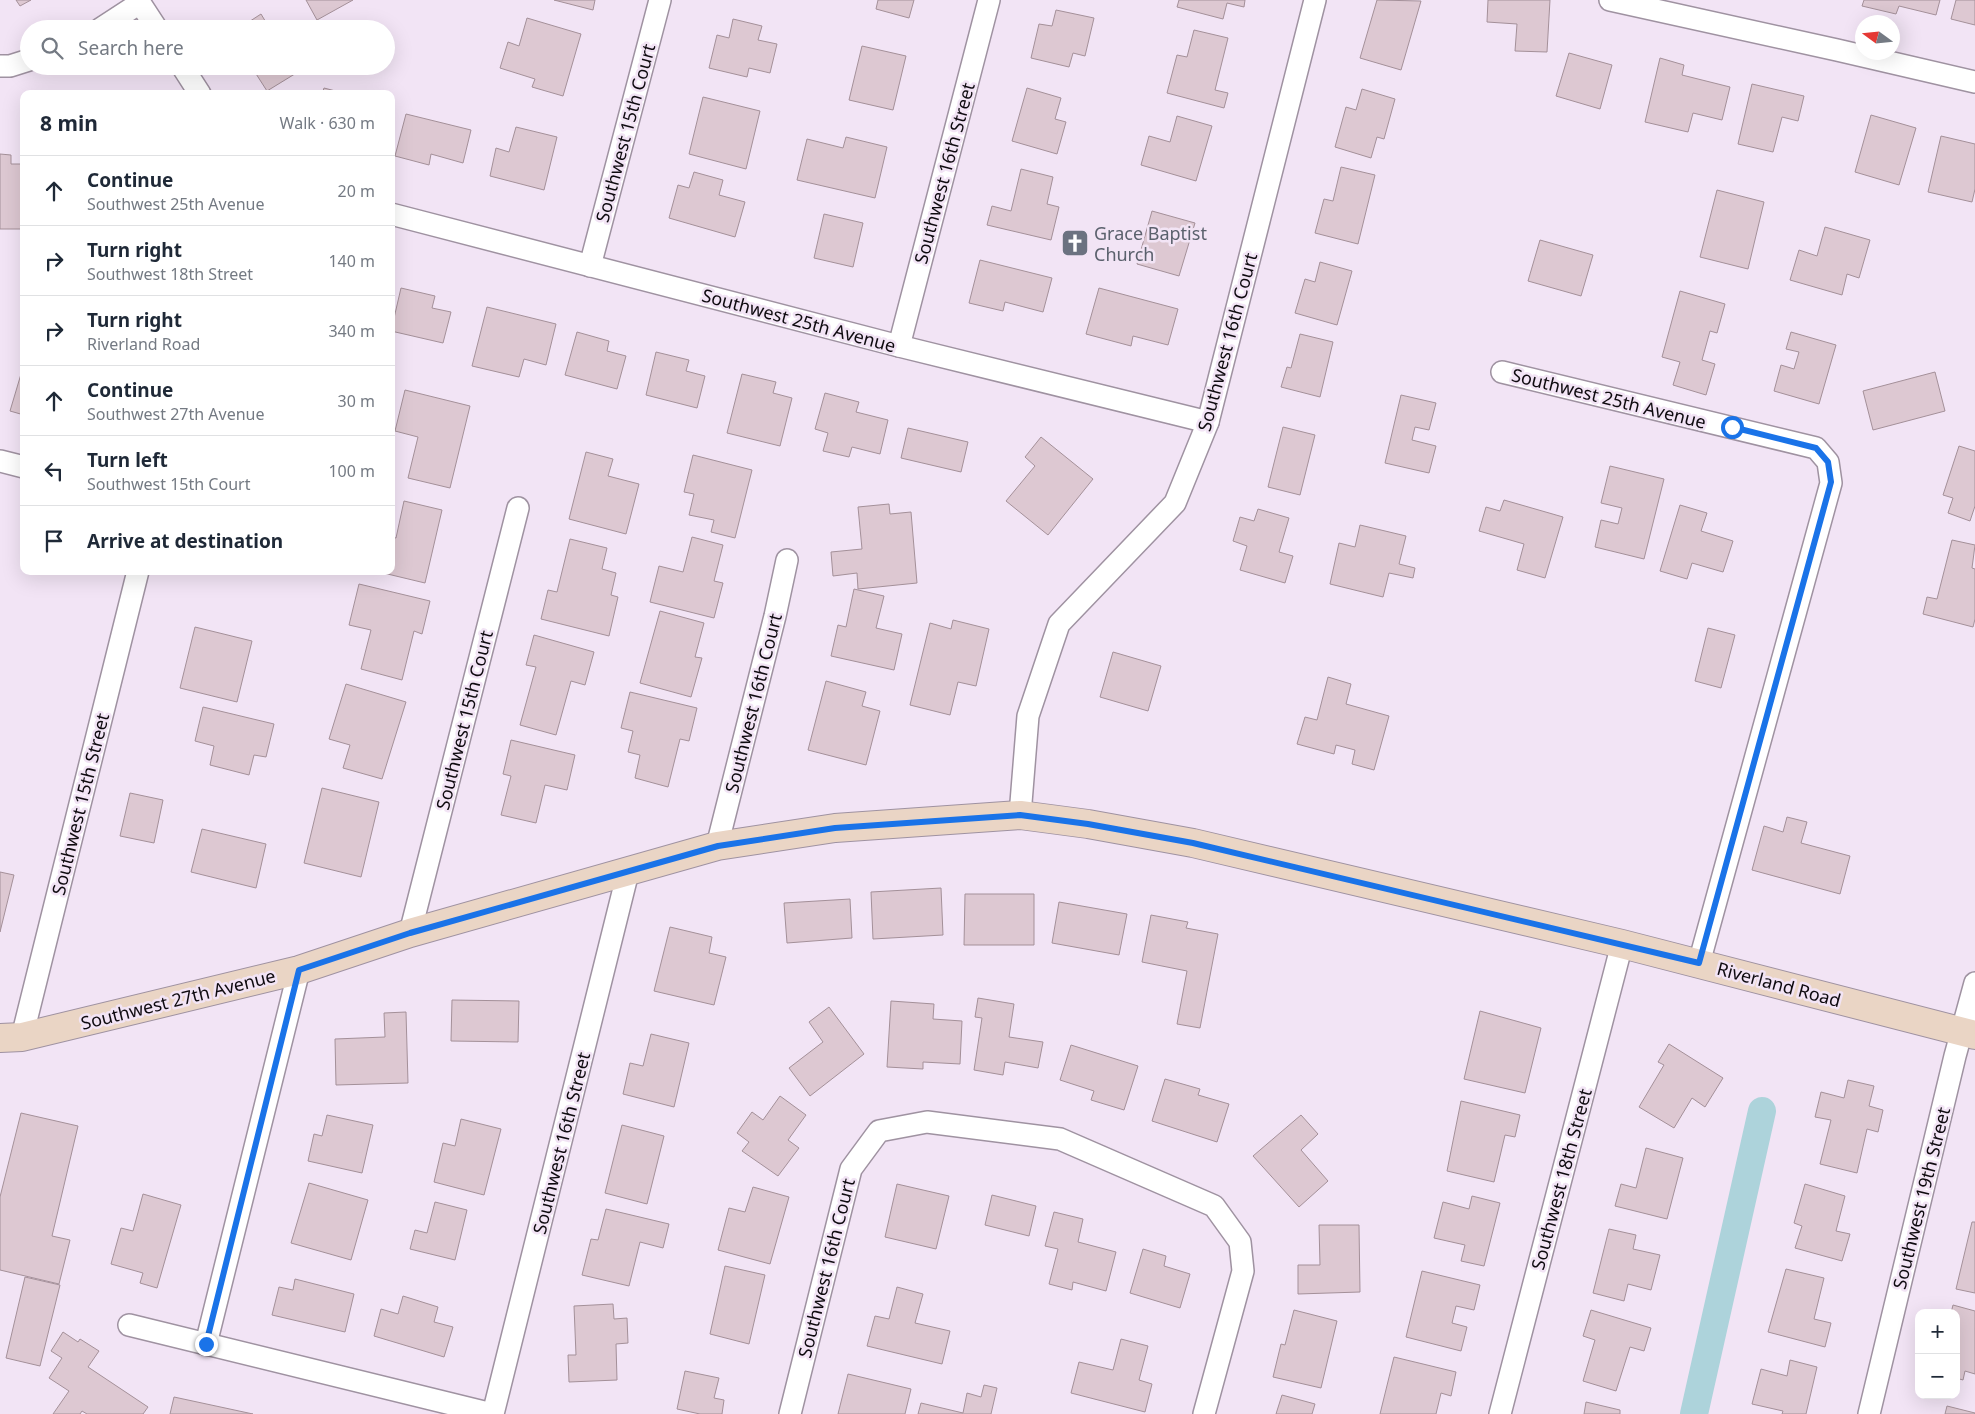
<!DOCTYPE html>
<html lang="en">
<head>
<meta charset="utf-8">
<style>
	:root { --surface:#fff; --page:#f6f6f7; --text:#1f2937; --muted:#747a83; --line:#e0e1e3 }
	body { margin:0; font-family:"Noto Sans",sans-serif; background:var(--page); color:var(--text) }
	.controls { position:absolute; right:15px; bottom:15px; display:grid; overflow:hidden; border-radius:10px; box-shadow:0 5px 20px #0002 }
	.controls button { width:45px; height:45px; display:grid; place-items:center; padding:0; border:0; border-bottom:1px solid var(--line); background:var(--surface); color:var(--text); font:25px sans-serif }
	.compass { position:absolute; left:1855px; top:15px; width:45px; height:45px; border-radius:50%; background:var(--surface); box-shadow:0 5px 20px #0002; rotate:285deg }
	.stop { position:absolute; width:15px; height:15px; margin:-11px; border:4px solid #1a73e8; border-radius:50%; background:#fff }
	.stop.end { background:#1a73e8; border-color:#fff; box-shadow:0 1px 5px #0008 }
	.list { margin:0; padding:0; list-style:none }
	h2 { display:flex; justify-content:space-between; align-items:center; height:65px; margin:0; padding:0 20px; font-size:21px }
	h2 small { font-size:16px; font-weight:400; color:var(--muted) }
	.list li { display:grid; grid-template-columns:32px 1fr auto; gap:15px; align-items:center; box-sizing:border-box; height:70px; padding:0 20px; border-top:1px solid var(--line) }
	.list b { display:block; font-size:19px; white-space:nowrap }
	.list p { margin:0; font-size:16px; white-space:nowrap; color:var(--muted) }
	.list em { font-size:16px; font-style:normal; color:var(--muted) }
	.icon { flex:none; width:28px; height:28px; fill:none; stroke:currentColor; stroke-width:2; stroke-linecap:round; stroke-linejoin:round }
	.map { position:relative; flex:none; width:1975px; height:1414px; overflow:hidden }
	.search { position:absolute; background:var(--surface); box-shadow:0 5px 20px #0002; left:20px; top:20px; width:375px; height:55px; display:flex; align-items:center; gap:12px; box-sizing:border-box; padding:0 18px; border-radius:28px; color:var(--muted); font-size:19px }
	.panel { position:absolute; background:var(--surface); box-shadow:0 5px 20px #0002; left:20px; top:90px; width:375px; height:485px; border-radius:10px }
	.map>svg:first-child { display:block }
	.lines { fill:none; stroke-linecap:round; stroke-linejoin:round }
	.canal { stroke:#add3db; stroke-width:28 }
	.building { fill:#ddc8d2; stroke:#a49099 }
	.street-casing { stroke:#9f92a1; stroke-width:24 }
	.secondary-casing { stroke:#9f92a1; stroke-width:30 }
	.street { stroke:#fff; stroke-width:21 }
	.secondary { stroke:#ead5c5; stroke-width:28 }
	.route { stroke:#1a73e8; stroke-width:6 }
	.labels { text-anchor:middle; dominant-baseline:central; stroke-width:5; stroke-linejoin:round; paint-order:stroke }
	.street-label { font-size:18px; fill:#0e0a0f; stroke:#f2e4f5 }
	.worship-label { font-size:18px; fill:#5b616d; stroke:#f2e4f5; text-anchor:start }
</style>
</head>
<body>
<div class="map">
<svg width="1975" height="1414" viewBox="0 0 1975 1414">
	<rect width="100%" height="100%" fill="#f2e4f5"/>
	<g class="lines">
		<path class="canal" d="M1694,1414l68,-303"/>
	</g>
	<g class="building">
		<path d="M16,0h15l-11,6z"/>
		<path d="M306,0h47l-36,20z"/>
		<path d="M554,0h41l-2,10z"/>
		<path d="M878,0h36l-5,18 -33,-9z"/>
		<path d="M1179,0h66l-1,7 -17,-4 -4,16 -46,-12z"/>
		<path d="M1377,0l44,1 -20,69 -41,-12z"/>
		<path d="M1488,0h62l-3,52 -32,-1 2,-27 -30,-2z"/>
		<path d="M1864,0h76l-4,15 -37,-9 -3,8 -34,-8z"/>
		<path d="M1956,0h19v25l-24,-6z"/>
		<path d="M1056,10l38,8 -9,38 -12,-3 -4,14 -38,-9 8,-34 13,2z"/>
		<path d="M261,14l9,15h-32z"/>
		<path d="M527,18l54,16 -18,62 -31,-9 3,-8 -35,-11 8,-26 11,4z"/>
		<path d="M733,19l29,7 -4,14 19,4 -7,29 -21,-5 -2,9 -38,-9 8,-33 12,3z"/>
		<path d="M1194,30l34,8 -13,52 13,3 -4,15 -57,-15 10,-38 10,2z"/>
		<path d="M862,46l44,10 -13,54 -44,-10z"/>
		<path d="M1569,53l43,12 -12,44 -44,-13z"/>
		<path d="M1660,58l24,7 -2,10 48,12 -8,33 -29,-7 -5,19 -43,-10z"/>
		<path d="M251,66h43l4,6 -31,19z"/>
		<path d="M1752,84l52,12 -6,25 -16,-4 -9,35 -35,-8z"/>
		<path d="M324,88l23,6h-25z"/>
		<path d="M1027,88l34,10 -6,21 11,3 -9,32 -45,-13z"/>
		<path d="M1362,89l33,10 -11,40 -7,-2 -6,21 -36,-11 11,-40 10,3z"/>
		<path d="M703,97l57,14 -14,58 -57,-15z"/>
		<path d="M406,114l65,16 -8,33 -32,-9 -2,11 -34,-9z"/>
		<path d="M1871,115l45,13 -17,57 -44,-13z"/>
		<path d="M1177,116l35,10 -16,55 -55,-16 8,-29 21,6z"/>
		<path d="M516,127l41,10 -13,53 -54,-14 6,-28 13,4z"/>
		<path d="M1941,136l34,8v45l-3,13 -44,-10z"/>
		<path d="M846,137l41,10 -12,51 -78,-18 10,-41 36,9z"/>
		<path d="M0,154l11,1v9h13v65h-24z"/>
		<path d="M1341,167l34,8 -17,69 -43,-11 9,-34 9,2z"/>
		<path d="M1021,169l32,8 -6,27 12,3 -8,33 -64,-15 5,-19 19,5z"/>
		<path d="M694,172l29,8 -4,15 26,7 -10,35 -66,-19 9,-33 11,3z"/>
		<path d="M1717,190l47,12 -16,67 -48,-12z"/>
		<path d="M1152,211l43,12 -16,53 -42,-12z"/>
		<path d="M824,214l39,9 -10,44 -39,-9z"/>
		<path d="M1825,227l45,13 -11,38 -12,-4 -5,21 -52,-15 9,-30 18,6z"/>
		<path d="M1540,240l53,15 -12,41 -53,-15z"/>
		<path d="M980,260l72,18 -9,34 -38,-10 -2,9 -34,-8z"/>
		<path d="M1320,262l32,9 -15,54 -42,-12 10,-34 10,3z"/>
		<path d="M401,288l34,8 -3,12 19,4 -8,31 -52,-12z"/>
		<path d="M1099,288l79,21 -10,36 -35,-9 -2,10 -45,-12z"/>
		<path d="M1680,291l45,13 -8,29 -7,-2 -8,29 13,4 -9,31 -33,-10 7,-23 -18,-5z"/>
		<path d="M487,307l69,17 -10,41 -22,-6 -5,18 -47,-11z"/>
		<path d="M577,332l32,9 -2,10 19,5 -9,33 -52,-14z"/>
		<path d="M1791,332l45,13 -17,59 -45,-13 7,-26 13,4 5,-17 -13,-3z"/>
		<path d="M1300,334l33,8 -13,55 -39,-10 6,-20 4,1z"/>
		<path d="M656,352l33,8 -3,11 19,5 -8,32 -51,-13z"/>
		<path d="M24,364v51l-14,-4z"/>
		<path d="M1935,372l10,39 -72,19 -10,-39z"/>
		<path d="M742,374l34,8 -3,11 19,5 -12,48 -53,-13z"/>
		<path d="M405,390l65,16 -20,82 -42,-10 10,-41 -23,-6z"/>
		<path d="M825,393l34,9 -3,10 32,8 -8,34 -28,-7 -3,10 -26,-6 5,-18 -13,-4z"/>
		<path d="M1401,395l35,8 -7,27 -14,-3 -3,13 24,6 -7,27 -44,-10z"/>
		<path d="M1283,427l32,8 -15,60 -32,-8z"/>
		<path d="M908,428l60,14 -7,30 -60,-14z"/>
		<path d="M1041,437l52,42 -45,56 -42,-34 29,-35 -10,-9z"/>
		<path d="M1959,446l16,5v55l-5,15 -22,-8 5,-15 -10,-3z"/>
		<path d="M586,452l27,7 -5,17 31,8 -13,50 -57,-15z"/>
		<path d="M693,455l59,15 -17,68 -24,-6 3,-12 -25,-5 5,-21 -10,-2z"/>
		<path d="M1610,466l54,13 -20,80 -49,-12 6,-27 17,4 4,-16 -21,-5z"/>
		<path d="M1504,500l59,17 -18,61 -28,-8 7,-26 -45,-13 7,-24 14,4z"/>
		<path d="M404,501l38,9 -17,73 -50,-12h16v-34l5,1z"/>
		<path d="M889,504l1,10 21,-2 6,71 -59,6 -1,-16 -24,3 -2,-24 31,-3 -4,-42z"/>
		<path d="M1680,505l27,8 -6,18 32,10 -10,31 -31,-9 -5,16 -27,-8z"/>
		<path d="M1258,509l31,9 -10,34 14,4 -8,27 -45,-13 7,-24 -14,-5 7,-24 14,4z"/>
		<path d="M1360,525l46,11 -7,28 16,4 -2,10 -24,-5 -6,24 -53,-13 9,-41 16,4z"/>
		<path d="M692,537l31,8 -9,36 9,2 -9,35 -64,-16 9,-36 24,6z"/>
		<path d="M570,539l37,9 -5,21 14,4 -5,22 7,2 -9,39 -68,-17 7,-29 9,2z"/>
		<path d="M1952,540l23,5 -3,23 3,1v50l-2,8 -50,-13 4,-17 10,2z"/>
		<path d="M359,584l71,17 -8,33 -8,-3 -12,49 -41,-11 10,-39 -22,-5z"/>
		<path d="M854,589l30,7 -8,32 26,6 -8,36 -63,-14 7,-31 8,2z"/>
		<path d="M660,611l44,12 -9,34 7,1 -11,39 -51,-14z"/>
		<path d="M953,620l36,9 -13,57 -18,-4 -8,33 -40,-10 20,-82 21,6z"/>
		<path d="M195,627l57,14 -15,61 -57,-14z"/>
		<path d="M1708,628l27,7 -14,53 -26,-7z"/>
		<path d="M534,635l60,17 -9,33 -14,-4 -15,54 -36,-10 16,-58 -10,-2z"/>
		<path d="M1113,652l48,14 -13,45 -48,-14z"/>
		<path d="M1328,677l23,7 -5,20 43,12 -15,54 -22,-6 3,-14 -19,-5 -2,9 -37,-10 8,-27 12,3z"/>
		<path d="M826,681l40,11 -4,14 18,5 -14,54 -58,-15z"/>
		<path d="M346,684l60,18 -24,77 -39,-11 7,-23 -21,-6z"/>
		<path d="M630,692l67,16 -8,33 -9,-2 -12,48 -33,-9 5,-23 -12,-3 5,-21 -12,-3z"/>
		<path d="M203,707l71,17 -8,33 -12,-2 -5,20 -39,-10 4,-19 -19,-5z"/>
		<path d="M511,740l64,15 -8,35 -22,-5 -9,38 -35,-8 10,-39 -8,-2z"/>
		<path d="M322,788l57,14 -18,75 -57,-14z"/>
		<path d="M130,793l33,7 -9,43 -34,-7z"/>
		<path d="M1787,817l20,5 -6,21 49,13 -10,38 -88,-24 12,-44 19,6z"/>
		<path d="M202,829l64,15 -10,44 -65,-16z"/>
		<path d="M0,872l14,3 -14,57z"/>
		<path d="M941,888l2,47 -70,4 -2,-47z"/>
		<path d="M965,894h69v51h-70z"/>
		<path d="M850,899l2,39 -65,5 -3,-40z"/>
		<path d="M1059,902l68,12 -8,41 -67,-12z"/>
		<path d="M1151,915l37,7 -2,6 32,6 -18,94 -23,-4 10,-53 -45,-9z"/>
		<path d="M670,927l42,10 -3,16 17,4 -12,48 -60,-14z"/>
		<path d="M978,998l36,6 -5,33 34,5 -5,26 -33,-6 -2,13 -29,-5 8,-52 -7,-1z"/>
		<path d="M452,1000l67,1 -1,41 -67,-1z"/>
		<path d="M891,1001l43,3 -1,15 29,2 -2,43 -37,-2v7l-36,-2z"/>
		<path d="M829,1007l35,47 -54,42 -21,-28 34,-26 -14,-20z"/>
		<path d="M1480,1011l61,17 -16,65 -61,-14z"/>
		<path d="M406,1012l2,71 -72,2 -1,-46 50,-2 -1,-24z"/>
		<path d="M651,1034l38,9 -15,64 -51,-13 7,-31 13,3z"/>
		<path d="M1669,1044l54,34 -18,29 -13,-9 -18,30 -35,-21 25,-42 -6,-3z"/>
		<path d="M1071,1045l67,21 -14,44 -33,-10 3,-9 -34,-11z"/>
		<path d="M1165,1079l35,10 -2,6 31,9 -12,38 -65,-21z"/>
		<path d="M1848,1080l26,6 -5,20 14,4 -5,22 -11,-3 -10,44 -37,-9 11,-44 -16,-3 6,-25 23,6z"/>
		<path d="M780,1096l26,19 -18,25 11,8 -21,28 -36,-25 7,-9 -12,-9 15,-21 11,8z"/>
		<path d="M1461,1101l59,14 -5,22 -10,-2 -11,47 -47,-11z"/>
		<path d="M21,1113l57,13 -26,110 18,4 -11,44 -59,-14v-73z"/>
		<path d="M327,1115l46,10 -11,48 -54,-12 6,-27 8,2z"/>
		<path d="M1301,1115l17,19 -17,16 27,31 -29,26 -46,-51z"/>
		<path d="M461,1119l40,10 -17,66 -50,-13 9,-39 12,3z"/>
		<path d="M622,1125l42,11 -17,68 -42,-11z"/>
		<path d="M1646,1148l37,10 -16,61 -52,-13 6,-22 15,4z"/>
		<path d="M309,1183l59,17 -17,60 -60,-17z"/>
		<path d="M897,1184l52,12 -13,53 -51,-12z"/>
		<path d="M1805,1184l40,12 -9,35 14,3 -8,27 -47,-13 7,-22 -8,-3z"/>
		<path d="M753,1187l36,10 -19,67 -52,-14 11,-42 16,4z"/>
		<path d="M143,1194l38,11 -24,83 -17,-5 3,-10 -32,-9 10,-36 12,3z"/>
		<path d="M992,1195l44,11 -7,30 -44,-11z"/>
		<path d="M1472,1196l28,7 -16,63 -23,-5 4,-16 -31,-7 9,-36 26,7z"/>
		<path d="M435,1202l32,8 -12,50 -45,-11 5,-19 12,3z"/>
		<path d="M606,1209l63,15 -6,24 -23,-6 -11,44 -47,-11 9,-36 7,1z"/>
		<path d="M1054,1212l29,7 -5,23 38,10 -10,39 -33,-9 -1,8 -23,-6 9,-35 -13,-3z"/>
		<path d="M1972,1222h3v71l-19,-4z"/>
		<path d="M1319,1225h40l1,67 -62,2v-29h22z"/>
		<path d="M1609,1229l27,6 -3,14 27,6 -9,35 -23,-6 -4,17 -31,-8z"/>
		<path d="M1143,1249l23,7 -2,10 26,8 -10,34 -50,-15z"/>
		<path d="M725,1266l40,9 -16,69 -39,-10z"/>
		<path d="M1786,1269l38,9 -10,41 17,4 -6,24 -57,-15z"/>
		<path d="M1422,1271l58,14 -6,25 -18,-4 -4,17 15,4 -6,24 -55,-14z"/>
		<path d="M25,1277l35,8 -20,81 -34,-8z"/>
		<path d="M295,1279l59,15 -9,38 -73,-17 7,-28 14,3z"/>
		<path d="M897,1287l26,7 -8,29 35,8 -8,33 -75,-18 8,-30 14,3z"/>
		<path d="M403,1296l35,11 -4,15 19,5 -9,30 -70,-21 7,-27 17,5z"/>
		<path d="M613,1304l1,15 13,-1 1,25 -12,1 1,36 -48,2 -1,-27h8l-2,-49z"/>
		<path d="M1953,1305l22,6v63l-10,-3 -2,9 -7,-2v-65h-5z"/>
		<path d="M1294,1310l43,11 -16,67 -48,-11 8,-33 4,1z"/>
		<path d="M1591,1310l60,18 -7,23 -14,-4 -14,44 -33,-10 12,-41 -12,-4z"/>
		<path d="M63,1332l15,10 2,-3 19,12 -11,16 60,40 -5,7h-56l-5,-3 -2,3h-27l16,-23 -20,-13 13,-20 -11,-7z"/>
		<path d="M1121,1339l27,7 -9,34 13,4 -7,28 -74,-19 8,-31 34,8z"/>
		<path d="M1394,1357l62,15 -5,24 -10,-3 -5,21h-56z"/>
		<path d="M1790,1360l27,7 -11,47h-24l1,-3 -31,-7 9,-35 26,7z"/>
		<path d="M685,1371l34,7 -5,20 10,2 -2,14h-22l-23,-5z"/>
		<path d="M848,1374l63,15 -6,25h-67z"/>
		<path d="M984,1385l13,3 -6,26h-73l3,-11 42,10 4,-20 14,4z"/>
		<path d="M1282,1395l33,9 -3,10h-36z"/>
		<path d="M174,1397l79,17h-83z"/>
		<path d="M1586,1402l34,8v4h-36z"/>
		<path d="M1947,1406l28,7v1h-30z"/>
	</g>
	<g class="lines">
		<g class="street-casing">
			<g id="street">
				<path d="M1610,0l227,50 138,32"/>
				<path d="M100,29l40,-26 17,26"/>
				<path d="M0,66h10l19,-6"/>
				<path d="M182,66l18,28"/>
				<path d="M391,214l508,132 309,76"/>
				<path d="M590,266l70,-266"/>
				<path d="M899,346l90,-346"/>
				<path d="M1502,372l314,76 12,14 3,21 -132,480"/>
				<path d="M0,461l24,6"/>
				<path d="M1020,815l8,-99 31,-92 116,-121 33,-81 107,-422"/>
				<path d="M717,846l58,-230 12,-56"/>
				<path d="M410,933l108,-425"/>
				<path d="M22,1037l116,-466"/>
				<path d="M129,1325l363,89"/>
				<path d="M206,1344l93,-374"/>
				<path d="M493,1414l135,-542"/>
				<path d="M790,1414l61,-245 28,-38 48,-9 133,17 154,67 26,36 3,29 -39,143"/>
				<path d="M1500,1414l122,-470"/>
				<path d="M1869,1414l86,-358 20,-73"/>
			</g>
		</g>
		<g class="secondary-casing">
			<path id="secondary" d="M0,1038l22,-1 277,-67 111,-37 307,-87 118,-18 185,-13 68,9 105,19 429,101 353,91"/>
		</g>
		<use href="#street" class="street"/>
		<use href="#secondary" class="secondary"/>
	</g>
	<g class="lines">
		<path class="route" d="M206,1344l93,-374 111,-37 308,-87 117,-18 185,-13 68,9 105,19 506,120 132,-481 -3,-20 -12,-14 -84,-21"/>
	</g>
	<defs>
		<g id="church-square" transform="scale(1.4375)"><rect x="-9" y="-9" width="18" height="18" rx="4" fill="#6b7280" stroke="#f2e4f5"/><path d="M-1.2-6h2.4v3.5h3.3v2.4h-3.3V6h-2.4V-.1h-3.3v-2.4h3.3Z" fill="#fff"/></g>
	</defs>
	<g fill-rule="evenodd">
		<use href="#church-square" x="1075" y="243"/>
	</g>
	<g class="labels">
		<g class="street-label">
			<text transform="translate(625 133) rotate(-75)">Southwest 15th Court</text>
			<text transform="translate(944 173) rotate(-75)">Southwest 16th Street</text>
			<text transform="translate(799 320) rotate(15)">Southwest 25th Avenue</text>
			<text transform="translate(1227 342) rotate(-75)">Southwest 16th Court</text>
			<text transform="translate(1609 398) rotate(14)">Southwest 25th Avenue</text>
			<text transform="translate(753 703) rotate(-76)">Southwest 16th Court</text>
			<text transform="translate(464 720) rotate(-76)">Southwest 15th Court</text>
			<text transform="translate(80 804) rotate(-76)">Southwest 15th Street</text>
			<text transform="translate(1779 984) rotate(15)">Riverland Road</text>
			<text transform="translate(178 999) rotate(-14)">Southwest 27th Avenue</text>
			<text transform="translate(561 1143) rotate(-76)">Southwest 16th Street</text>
			<text transform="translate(1561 1179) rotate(-75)">Southwest 18th Street</text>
			<text transform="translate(1921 1198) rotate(-76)">Southwest 19th Street</text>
			<text transform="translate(826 1268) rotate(-76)">Southwest 16th Court</text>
		</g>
		<g class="worship-label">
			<text x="1094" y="233">Grace Baptist<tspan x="1094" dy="21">Church</tspan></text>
		</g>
	</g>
</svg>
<div class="controls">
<button>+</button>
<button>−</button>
</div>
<svg class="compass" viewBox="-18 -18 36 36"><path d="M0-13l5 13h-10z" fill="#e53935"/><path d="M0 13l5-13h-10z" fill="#747a83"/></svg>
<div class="stop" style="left:1732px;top:427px"></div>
<div class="stop end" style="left:206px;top:1344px"></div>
<div class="search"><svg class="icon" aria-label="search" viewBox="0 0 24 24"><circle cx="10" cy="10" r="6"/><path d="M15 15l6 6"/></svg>Search here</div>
<section class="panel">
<h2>8 min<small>Walk · 630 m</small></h2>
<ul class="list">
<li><svg class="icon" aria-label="ahead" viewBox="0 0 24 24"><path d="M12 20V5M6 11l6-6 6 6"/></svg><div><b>Continue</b><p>Southwest 25th Avenue</p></div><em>20 m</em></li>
<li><svg class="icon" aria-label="right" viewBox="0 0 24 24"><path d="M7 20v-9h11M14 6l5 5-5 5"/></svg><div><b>Turn right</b><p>Southwest 18th Street</p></div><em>140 m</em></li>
<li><svg class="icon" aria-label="right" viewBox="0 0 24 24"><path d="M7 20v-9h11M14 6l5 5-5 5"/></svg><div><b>Turn right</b><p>Riverland Road</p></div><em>340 m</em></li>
<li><svg class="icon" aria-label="ahead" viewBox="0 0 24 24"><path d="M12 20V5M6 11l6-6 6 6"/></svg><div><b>Continue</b><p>Southwest 27th Avenue</p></div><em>30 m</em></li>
<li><svg class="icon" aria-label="left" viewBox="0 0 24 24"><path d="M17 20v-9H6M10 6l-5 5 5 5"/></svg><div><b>Turn left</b><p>Southwest 15th Court</p></div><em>100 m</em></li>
<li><svg class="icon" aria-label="arrive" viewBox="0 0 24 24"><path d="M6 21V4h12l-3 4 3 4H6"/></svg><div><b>Arrive at destination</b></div></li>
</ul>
</section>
</div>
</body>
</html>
